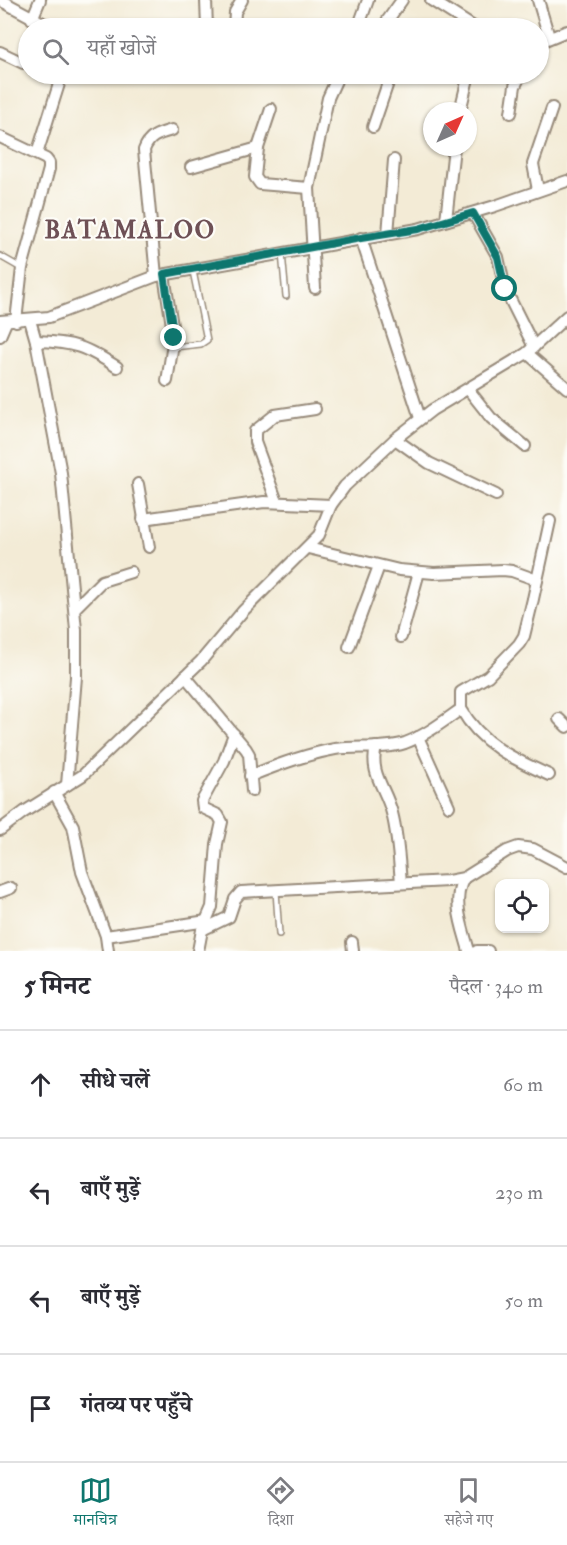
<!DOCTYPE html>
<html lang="hi">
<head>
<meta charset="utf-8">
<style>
	:root { --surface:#fff; --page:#f7f7f7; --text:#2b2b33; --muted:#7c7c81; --line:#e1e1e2; --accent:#0f766e }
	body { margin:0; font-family:"IM FELL Double Pica","Noto Serif Devanagari",serif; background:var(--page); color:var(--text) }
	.controls { position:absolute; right:18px; bottom:18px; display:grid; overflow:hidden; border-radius:12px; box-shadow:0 2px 4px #0004 }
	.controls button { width:54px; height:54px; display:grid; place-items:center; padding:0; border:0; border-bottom:2px solid var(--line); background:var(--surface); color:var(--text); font:30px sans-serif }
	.compass { position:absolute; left:423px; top:102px; width:54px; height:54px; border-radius:50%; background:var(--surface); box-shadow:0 2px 4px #0004; rotate:45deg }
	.stop { position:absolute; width:18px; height:18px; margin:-14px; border:4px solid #0f766e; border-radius:50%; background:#fff }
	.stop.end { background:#0f766e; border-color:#fff; box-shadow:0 2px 6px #0008 }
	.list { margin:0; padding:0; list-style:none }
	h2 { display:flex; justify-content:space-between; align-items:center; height:78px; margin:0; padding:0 24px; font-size:26px }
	h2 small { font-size:20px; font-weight:400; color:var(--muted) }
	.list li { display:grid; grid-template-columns:39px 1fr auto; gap:18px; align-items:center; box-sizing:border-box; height:108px; padding:0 24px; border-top:2px solid var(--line) }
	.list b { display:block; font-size:22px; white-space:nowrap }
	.list em { font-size:20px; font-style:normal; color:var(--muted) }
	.icon { flex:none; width:33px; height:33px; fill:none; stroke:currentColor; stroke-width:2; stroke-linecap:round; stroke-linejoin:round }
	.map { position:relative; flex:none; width:567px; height:951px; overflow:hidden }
	.search { position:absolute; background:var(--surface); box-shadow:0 2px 4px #0004; left:18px; right:18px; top:18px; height:66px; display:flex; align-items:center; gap:15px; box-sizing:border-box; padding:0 21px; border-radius:33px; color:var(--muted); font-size:22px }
	.sheet { height:510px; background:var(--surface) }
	nav { display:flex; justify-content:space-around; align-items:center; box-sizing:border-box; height:84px; border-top:2px solid var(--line); background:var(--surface); font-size:16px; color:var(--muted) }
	nav a { display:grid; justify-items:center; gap:3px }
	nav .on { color:var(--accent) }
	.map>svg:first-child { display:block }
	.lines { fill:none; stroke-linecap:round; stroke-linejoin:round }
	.service-casing { stroke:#978a7a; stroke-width:8 }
	.minor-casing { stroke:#978a7a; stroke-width:14 }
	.service { stroke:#fff; stroke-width:5 }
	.minor { stroke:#fff; stroke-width:10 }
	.route { stroke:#0f766e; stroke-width:8 }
	.labels { text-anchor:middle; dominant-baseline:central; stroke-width:4.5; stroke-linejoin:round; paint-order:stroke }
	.district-label { font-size:24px; font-weight:bold; letter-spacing:1.5px; fill:#6e5055; stroke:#fdfcf7 }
</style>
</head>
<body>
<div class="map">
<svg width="567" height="951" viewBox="0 0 567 951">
	<rect width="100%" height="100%" fill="#fdfcf7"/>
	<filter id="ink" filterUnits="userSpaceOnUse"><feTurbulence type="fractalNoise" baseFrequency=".0167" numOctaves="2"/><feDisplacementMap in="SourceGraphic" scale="12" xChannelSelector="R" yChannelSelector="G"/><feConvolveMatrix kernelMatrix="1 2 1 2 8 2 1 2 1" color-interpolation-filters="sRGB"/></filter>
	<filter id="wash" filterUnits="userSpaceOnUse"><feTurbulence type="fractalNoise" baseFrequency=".008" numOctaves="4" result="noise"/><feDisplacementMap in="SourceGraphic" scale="24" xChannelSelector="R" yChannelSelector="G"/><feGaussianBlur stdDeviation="1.35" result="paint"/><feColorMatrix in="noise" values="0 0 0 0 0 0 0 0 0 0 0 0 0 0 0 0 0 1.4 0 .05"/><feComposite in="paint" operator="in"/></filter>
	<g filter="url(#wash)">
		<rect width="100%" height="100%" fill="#f3ebd6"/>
	</g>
	<g filter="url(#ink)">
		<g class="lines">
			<g class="service-casing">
				<g id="service">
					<path d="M282,253l4,43"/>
					<path d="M0,256l21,12"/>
					<path d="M174,347l27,-3 6,-4 -14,-69"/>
					<path d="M276,891l3,43"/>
				</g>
			</g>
			<g class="minor-casing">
				<g id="minor">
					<path d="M0,0l52,28"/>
					<path d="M206,0l1,28"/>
					<path d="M431,0l44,28"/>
					<path d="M538,0l11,37"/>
					<path d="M32,19l8,-19"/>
					<path d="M234,28l1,-16 7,-12"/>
					<path d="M358,28l10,-28"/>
					<path d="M386,28l1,-7 15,-21"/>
					<path d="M538,43l29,-12"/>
					<path d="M0,52l23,11 5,-3"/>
					<path d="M271,109l-13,39 -3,29 5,7 49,4"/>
					<path d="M460,111l9,-37"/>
					<path d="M511,113l4,-27 6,-12"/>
					<path d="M373,127l18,-53"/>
					<path d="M0,137l46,22 3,4v6l-27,99 -6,53"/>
					<path d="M37,154l22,-70"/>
					<path d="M191,167l67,-19"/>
					<path d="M538,190l-5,-26 19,-56"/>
					<path d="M473,213l25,44 7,32 29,58"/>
					<path d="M446,220l8,-73"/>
					<path d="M388,234l6,-74"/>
					<path d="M361,238l59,180"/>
					<path d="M164,275l10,63 -7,43"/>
					<path d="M156,276l-12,-126c5,-14 14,-16 28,-20"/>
					<path d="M315,288l-6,-100 19,-90 11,-24"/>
					<path d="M30,320l6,21 25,132 15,157v47l-9,108"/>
					<path d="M0,321l49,-4 107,-41 262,-47 77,-23 72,-25"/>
					<path d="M0,336l6,-14"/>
					<path d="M36,341c38,1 50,6 81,26"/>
					<path d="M527,353l40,35"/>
					<path d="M468,389l23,29 34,28"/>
					<path d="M395,439l34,24 67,32"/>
					<path d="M138,484l11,63"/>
					<path d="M277,502l-22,-60v-11l20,-16 40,-6"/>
					<path d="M143,519l121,-17 67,3"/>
					<path d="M308,548l91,22 35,3 69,-3 9,1 25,9"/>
					<path d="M75,608l27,-27 29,-9"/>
					<path d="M401,637l18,-65"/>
					<path d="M349,647l30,-81"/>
					<path d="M185,676l61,73 3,5 3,37"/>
					<path d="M461,709c20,35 52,50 88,66"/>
					<path d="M559,719l8,8"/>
					<path d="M418,737l31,69"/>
					<path d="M376,747c-7,27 10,41 16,66 6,23 7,46 9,70"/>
					<path d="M250,776c27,-11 57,-22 85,-27 23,-3 48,1 70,-6 20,-7 39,-22 56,-34v-17l27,-16 31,-32 5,-8 9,-37 17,-78"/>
					<path d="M54,792l19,34 9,46 24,64 2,15"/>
					<path d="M0,830l24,-18 59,-37 118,-114 42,-50 76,-76 12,-30 14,-19 50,-47 37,-29 95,-57 40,-37"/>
					<path d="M464,878c-13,22 -1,50 5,73"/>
					<path d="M0,892l11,-4"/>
					<path d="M202,930l27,-13 6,-18 6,-7 207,-11 16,-3 43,-27 11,-4 15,2 34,18"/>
					<path d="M106,936l101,-15"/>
					<path d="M352,942l1,9"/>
					<path d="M198,951l4,-21 10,-23 5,-63 5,-22 -4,-7 -15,-7 -1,-7 22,-40 10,-27"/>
					<path d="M477,951h11"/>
				</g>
			</g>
			<use href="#service" class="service"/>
			<use href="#minor" class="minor"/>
		</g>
	</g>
	<g class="lines" filter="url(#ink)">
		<path class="route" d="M174,338l-10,-64 197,-36 57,-9 55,-16 25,44 7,32"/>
	</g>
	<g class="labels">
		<g class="district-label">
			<text x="130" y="230">BATAMALOO</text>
		</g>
	</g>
</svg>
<div class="controls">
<button><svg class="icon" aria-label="locate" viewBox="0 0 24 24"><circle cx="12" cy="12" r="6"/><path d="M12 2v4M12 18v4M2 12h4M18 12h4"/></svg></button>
</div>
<svg class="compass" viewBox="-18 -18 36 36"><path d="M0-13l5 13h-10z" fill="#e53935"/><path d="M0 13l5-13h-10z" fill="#7c7c81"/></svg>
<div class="stop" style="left:505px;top:289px"></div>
<div class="stop end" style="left:174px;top:338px"></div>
<div class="search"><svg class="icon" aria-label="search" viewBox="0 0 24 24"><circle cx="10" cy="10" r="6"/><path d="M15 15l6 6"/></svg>यहाँ खोजें</div>
</div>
<section class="sheet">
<h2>5 मिनट<small>पैदल · 340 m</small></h2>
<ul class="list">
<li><svg class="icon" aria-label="ahead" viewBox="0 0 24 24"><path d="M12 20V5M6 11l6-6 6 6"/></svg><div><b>सीधे चलें</b></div><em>60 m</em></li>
<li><svg class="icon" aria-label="left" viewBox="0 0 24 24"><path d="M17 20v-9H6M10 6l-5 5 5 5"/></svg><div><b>बाएँ मुड़ें</b></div><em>230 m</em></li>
<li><svg class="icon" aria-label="left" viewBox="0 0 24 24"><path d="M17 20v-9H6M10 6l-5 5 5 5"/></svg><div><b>बाएँ मुड़ें</b></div><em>50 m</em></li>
<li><svg class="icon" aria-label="arrive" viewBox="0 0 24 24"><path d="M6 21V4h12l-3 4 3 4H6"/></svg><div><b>गंतव्य पर पहुँचे</b></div></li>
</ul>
</section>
<nav>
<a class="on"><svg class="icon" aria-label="map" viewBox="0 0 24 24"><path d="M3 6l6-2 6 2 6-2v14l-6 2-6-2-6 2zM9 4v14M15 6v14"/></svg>मानचित्र</a>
<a><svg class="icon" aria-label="directions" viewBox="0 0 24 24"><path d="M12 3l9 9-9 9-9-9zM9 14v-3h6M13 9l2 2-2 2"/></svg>दिशा</a>
<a><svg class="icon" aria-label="saved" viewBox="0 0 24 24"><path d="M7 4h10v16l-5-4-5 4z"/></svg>सहेजे गए</a>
</nav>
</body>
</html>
